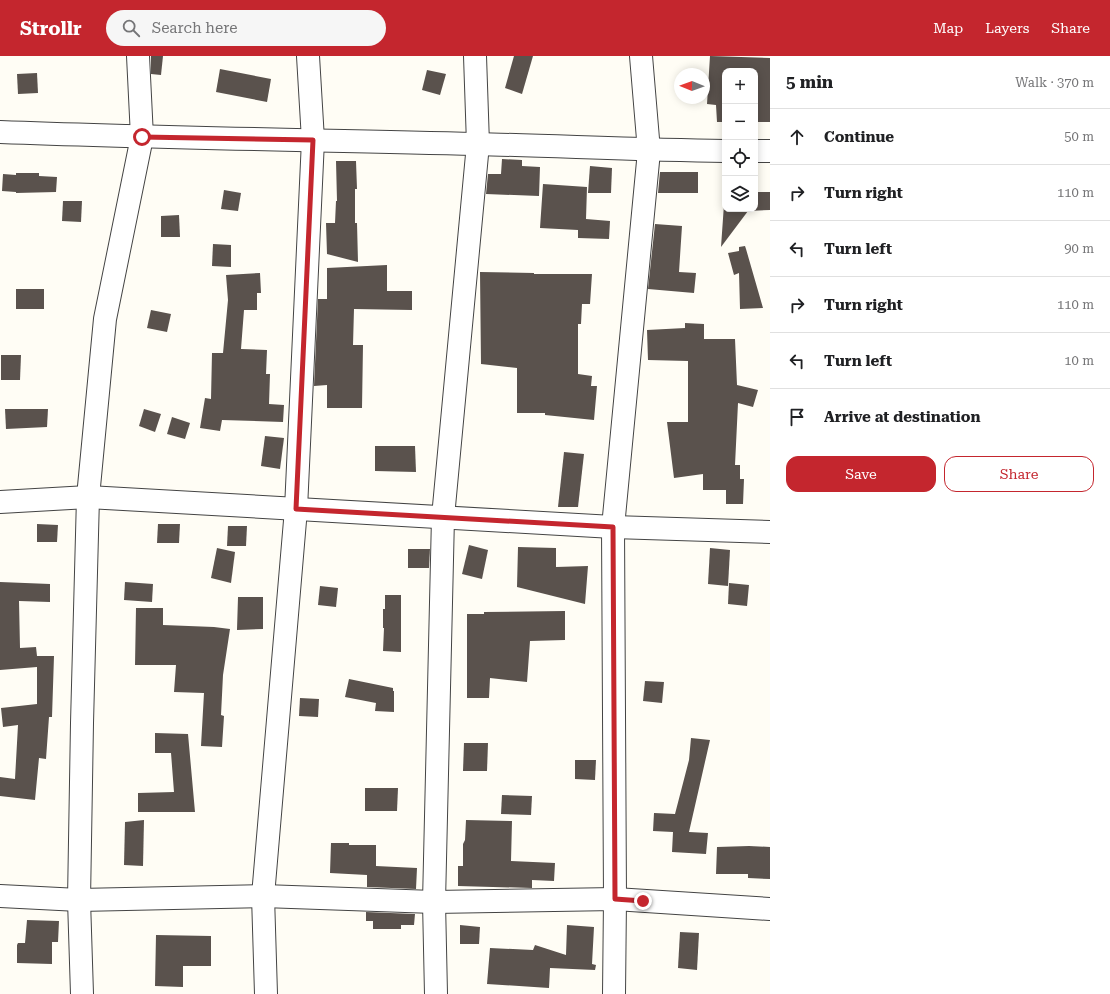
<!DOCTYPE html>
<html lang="en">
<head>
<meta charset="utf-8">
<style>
	:root { --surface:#fff; --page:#f6f6f6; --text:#202124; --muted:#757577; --line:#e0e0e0; --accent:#c4262e }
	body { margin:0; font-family:"Roboto Serif",serif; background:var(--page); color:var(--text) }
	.controls { position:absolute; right:12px; top:12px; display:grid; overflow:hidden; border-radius:8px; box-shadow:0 2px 10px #0003 }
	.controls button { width:36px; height:36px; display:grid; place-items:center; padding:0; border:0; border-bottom:1px solid var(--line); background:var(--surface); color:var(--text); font:20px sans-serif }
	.compass { position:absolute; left:674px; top:12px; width:36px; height:36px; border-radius:50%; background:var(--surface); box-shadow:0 2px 10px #0003; rotate:271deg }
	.stop { position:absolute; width:12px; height:12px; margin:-9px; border:3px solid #c4262e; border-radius:50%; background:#fff }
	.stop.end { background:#c4262e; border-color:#fff; box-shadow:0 1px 4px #0008 }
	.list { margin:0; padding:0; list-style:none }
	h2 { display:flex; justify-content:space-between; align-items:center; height:52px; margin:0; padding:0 16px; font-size:17px }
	h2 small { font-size:13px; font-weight:400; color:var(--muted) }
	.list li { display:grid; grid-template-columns:26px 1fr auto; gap:12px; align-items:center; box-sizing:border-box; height:56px; padding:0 16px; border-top:1px solid var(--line) }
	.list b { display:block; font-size:15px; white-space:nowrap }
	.list em { font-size:13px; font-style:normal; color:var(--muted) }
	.actions { display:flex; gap:8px; padding:12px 16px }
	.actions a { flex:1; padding:9px 0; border:1px solid var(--accent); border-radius:12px; text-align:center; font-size:14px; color:var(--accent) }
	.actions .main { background:var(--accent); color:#fff }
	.icon { flex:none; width:22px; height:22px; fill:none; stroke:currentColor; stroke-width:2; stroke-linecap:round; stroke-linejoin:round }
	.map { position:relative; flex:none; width:770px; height:938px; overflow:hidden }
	header { display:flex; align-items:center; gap:24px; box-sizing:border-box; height:56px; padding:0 20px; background:var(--accent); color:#fff }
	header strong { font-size:19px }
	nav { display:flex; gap:22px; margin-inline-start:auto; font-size:14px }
	.search { width:280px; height:36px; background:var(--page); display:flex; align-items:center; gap:10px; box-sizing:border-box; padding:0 14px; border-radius:22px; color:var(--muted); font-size:15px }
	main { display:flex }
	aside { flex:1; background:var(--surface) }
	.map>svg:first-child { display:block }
	.building { fill:#5a524d }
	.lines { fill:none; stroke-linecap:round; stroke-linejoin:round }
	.street-casing { stroke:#444; stroke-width:24 }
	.street { stroke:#fff; stroke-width:22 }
	.route { stroke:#c4262e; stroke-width:5 }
</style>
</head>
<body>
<header>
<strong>Strollr</strong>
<div class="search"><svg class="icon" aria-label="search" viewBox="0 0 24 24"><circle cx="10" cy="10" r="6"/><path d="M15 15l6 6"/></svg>Search here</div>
<nav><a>Map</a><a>Layers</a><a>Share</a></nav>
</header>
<main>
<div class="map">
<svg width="770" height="938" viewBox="0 0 770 938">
	<rect width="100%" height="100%" fill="#fffdf5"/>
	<g class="building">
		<path d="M151,0h12l-2,19 -10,-1z"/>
		<path d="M514,0h19l-11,38 -17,-6z"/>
		<path d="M710,0l60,2v64h-15v-51h-30v51h-8l-1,-17 -9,-1z"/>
		<path d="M220,13l51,10 -4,23 -51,-10z"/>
		<path d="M427,14l19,4 -6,21 -18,-5z"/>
		<path d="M37,17l1,20 -20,1 -1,-20z"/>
		<path d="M502,103l20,1v6l18,1 -1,29 -53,-2 2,-20h13z"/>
		<path d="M336,105h20l1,28h-2v34h2l1,39 -31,-8 -1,-31h9l1,-22h1z"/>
		<path d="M590,110l22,2 -1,25h-23z"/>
		<path d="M660,116h38v21h-40z"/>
		<path d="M16,117h23v3l18,1 -1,15 -40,1v-1l-14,-1 1,-17 13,1z"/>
		<path d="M543,128l44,3 -1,32 24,2 -1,18 -31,-1v-8l-38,-2z"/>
		<path d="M224,134l17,3 -3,18 -17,-2z"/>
		<path d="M725,134v19h30v-17h15v18l-22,1 -27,36z"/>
		<path d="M63,145h19l-1,21 -19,-1z"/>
		<path d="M179,159l1,22h-19v-21z"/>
		<path d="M655,168l27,2 -3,46 17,1 -2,20 -46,-4z"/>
		<path d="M213,188l18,1v22l-19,-1z"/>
		<path d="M745,190l1,3 17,59 -23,1 -1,-36 -5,2 -6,-22 11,-2v-4z"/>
		<path d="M387,209v26h25v19l-58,-1 -1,36h10l-1,63h-35v-23l-13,1 4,-87h9v-31z"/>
		<path d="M480,216l54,1v1h58l-2,30h-8l-1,20h-3v50l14,2 -1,10h6l-3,34 -49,-5v-2h-28v-45l-36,-4z"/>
		<path d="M260,217l1,20h-4v17h-13l-3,39 26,1 -1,24h4l-1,30 15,1 -1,17 -61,-2 -2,11 -20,-3 5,-30 6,1 1,-46h11l5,-53 -2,-25z"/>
		<rect x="16" y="233" width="28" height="20"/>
		<path d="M151,254l20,4 -4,18 -20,-4z"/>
		<path d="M685,267l19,1v15h31l2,46 21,5 -5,17 -15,-4 -3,62h5v14h4l-1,25h-17v-14h-23v-16l-29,4 -7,-56h21v-61l-40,-1 -1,-30 38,-2z"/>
		<path d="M1,299h20l-1,25h-19z"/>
		<path d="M5,353h43l-1,18 -41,2z"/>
		<path d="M144,353l17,5 -6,18 -16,-6z"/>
		<path d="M172,361l18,6 -5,16 -18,-5z"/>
		<path d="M265,380l19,2 -4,31 -19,-3z"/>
		<path d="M375,390h40l1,26 -41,-1z"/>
		<path d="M564,396l20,2 -6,53h-20z"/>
		<path d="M37,468l21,1 -1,17h-20z"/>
		<path d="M158,468h22l-1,19h-22z"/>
		<path d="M228,470h19l-1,20h-19z"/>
		<path d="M469,489l19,5 -6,29 -20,-5z"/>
		<path d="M518,491l38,1v19l32,-1 -3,38 -68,-17z"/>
		<path d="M217,492l18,4 -4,31 -20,-5z"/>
		<path d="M710,492l20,2 -2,36 -20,-2z"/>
		<path d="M408,493h22l-1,19h-21z"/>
		<path d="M0,526l50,2v18l-31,-1 1,47 16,-1 1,9h17l-2,61h-3l-3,42 -7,-1 -4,42 -35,-4v-19l15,2 3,-54 -15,2 -2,-19 36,-4v-37l-37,3z"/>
		<path d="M125,526l28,2 -1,18 -28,-2z"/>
		<path d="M729,527l20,2 -2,21 -19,-2z"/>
		<path d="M320,530l18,2 -2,19 -18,-2z"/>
		<path d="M385,539h16v57l-18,-1 1,-23h-1v-19h2z"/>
		<path d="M238,541h25v32l-26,1z"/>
		<path d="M136,552h27v17l51,2 16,2 -7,46 -2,40 3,1 -2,31 -21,-1 3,-53 -30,-1 2,-27h-41z"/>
		<path d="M565,555v29l-35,1 -3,41 -37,-4 -1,20h-22v-84h17v-2z"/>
		<path d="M349,623l44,9v3h1v21l-19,-1 1,-8 -31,-6z"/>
		<path d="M645,625l19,1 -2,21 -19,-2z"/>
		<path d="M300,642l19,1 -1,18 -19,-1z"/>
		<path d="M155,677l33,1 7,78h-57v-19l36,-1 -3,-39h-16z"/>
		<path d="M691,682l19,2 -21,92 19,1 -2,21 -34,-2 1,-20 -20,-1 1,-18 21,1 14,-54z"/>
		<path d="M464,687h24l-1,28h-24z"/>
		<path d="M575,704h21l-1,20 -20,-1z"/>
		<path d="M365,732h33l-1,23h-32z"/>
		<path d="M502,739l30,1 -1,19 -30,-1z"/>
		<path d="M144,764l-1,46 -19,-1 1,-43z"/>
		<path d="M466,764l46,1 -1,40 44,2 -1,18 -22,-1v8l-74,-2v-20h5v-22l2,-4z"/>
		<path d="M331,787h18v2h27v21l41,2 -1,21 -49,-2v-12l-37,-2z"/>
		<path d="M749,790l21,1v32l-22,-1v-4h-32l1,-27z"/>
		<path d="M366,856l49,2 -1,11h-13v4h-28v-8h-7z"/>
		<path d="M27,864l32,1 -1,21h-6v22l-35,-1v-18l1,-2h7z"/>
		<path d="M460,869l20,2 -1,17h-19z"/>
		<path d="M567,869l27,2 -2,37 4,1 -1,5 -45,-2 -1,20 -62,-4 3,-36 43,2 2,-5 31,10z"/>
		<path d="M680,876l19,1 -2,37 -19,-2z"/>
		<path d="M156,879l55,1v30h-28v21l-28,-1z"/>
	</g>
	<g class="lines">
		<g class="street-casing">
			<g id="street">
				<path d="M0,76c159,6 318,8 477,12 83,2 165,6 248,7"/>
				<path d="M755,95h15"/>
				<path d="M0,446l88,-5 525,30 157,5"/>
				<path d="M0,840l79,4 184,-4 171,6 181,-3 155,10"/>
				<path d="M82,938l-3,-94 3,-177 6,-226 17,-178 37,-182 -4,-81"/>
				<path d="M266,938l-3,-98 33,-387 17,-369 -5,-84"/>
				<path d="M436,938l-2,-92 9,-385 35,-373 -3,-88"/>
				<path d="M614,938l1,-95 -2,-372 36,-376 -8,-95"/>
			</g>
		</g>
		<use href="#street" class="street"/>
	</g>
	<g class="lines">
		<path class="route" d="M142,81l171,3 -17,369 317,18 2,372 28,2"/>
	</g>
</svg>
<div class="controls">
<button>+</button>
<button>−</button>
<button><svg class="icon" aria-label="locate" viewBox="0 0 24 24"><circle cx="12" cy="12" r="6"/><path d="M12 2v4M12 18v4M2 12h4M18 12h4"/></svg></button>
<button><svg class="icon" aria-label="layers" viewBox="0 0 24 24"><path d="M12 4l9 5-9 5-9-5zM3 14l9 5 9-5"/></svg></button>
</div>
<svg class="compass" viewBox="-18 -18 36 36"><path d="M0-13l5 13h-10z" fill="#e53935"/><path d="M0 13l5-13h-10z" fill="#757577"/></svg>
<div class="stop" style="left:142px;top:81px"></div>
<div class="stop end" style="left:643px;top:845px"></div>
</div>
<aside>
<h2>5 min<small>Walk · 370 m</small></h2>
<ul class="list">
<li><svg class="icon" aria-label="ahead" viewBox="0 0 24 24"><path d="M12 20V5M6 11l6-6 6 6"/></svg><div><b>Continue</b></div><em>50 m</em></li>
<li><svg class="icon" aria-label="right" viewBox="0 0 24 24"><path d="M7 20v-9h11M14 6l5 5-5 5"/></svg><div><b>Turn right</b></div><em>110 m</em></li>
<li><svg class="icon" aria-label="left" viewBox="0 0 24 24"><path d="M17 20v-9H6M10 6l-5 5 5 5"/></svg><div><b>Turn left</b></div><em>90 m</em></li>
<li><svg class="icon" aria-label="right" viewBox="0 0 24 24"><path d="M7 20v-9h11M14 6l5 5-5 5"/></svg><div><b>Turn right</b></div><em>110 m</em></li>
<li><svg class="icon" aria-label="left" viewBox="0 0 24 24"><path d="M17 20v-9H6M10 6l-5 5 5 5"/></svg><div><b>Turn left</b></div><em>10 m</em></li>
<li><svg class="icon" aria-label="arrive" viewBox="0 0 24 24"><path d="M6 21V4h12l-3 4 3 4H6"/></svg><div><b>Arrive at destination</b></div></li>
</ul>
<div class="actions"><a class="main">Save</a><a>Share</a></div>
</aside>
</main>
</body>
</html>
